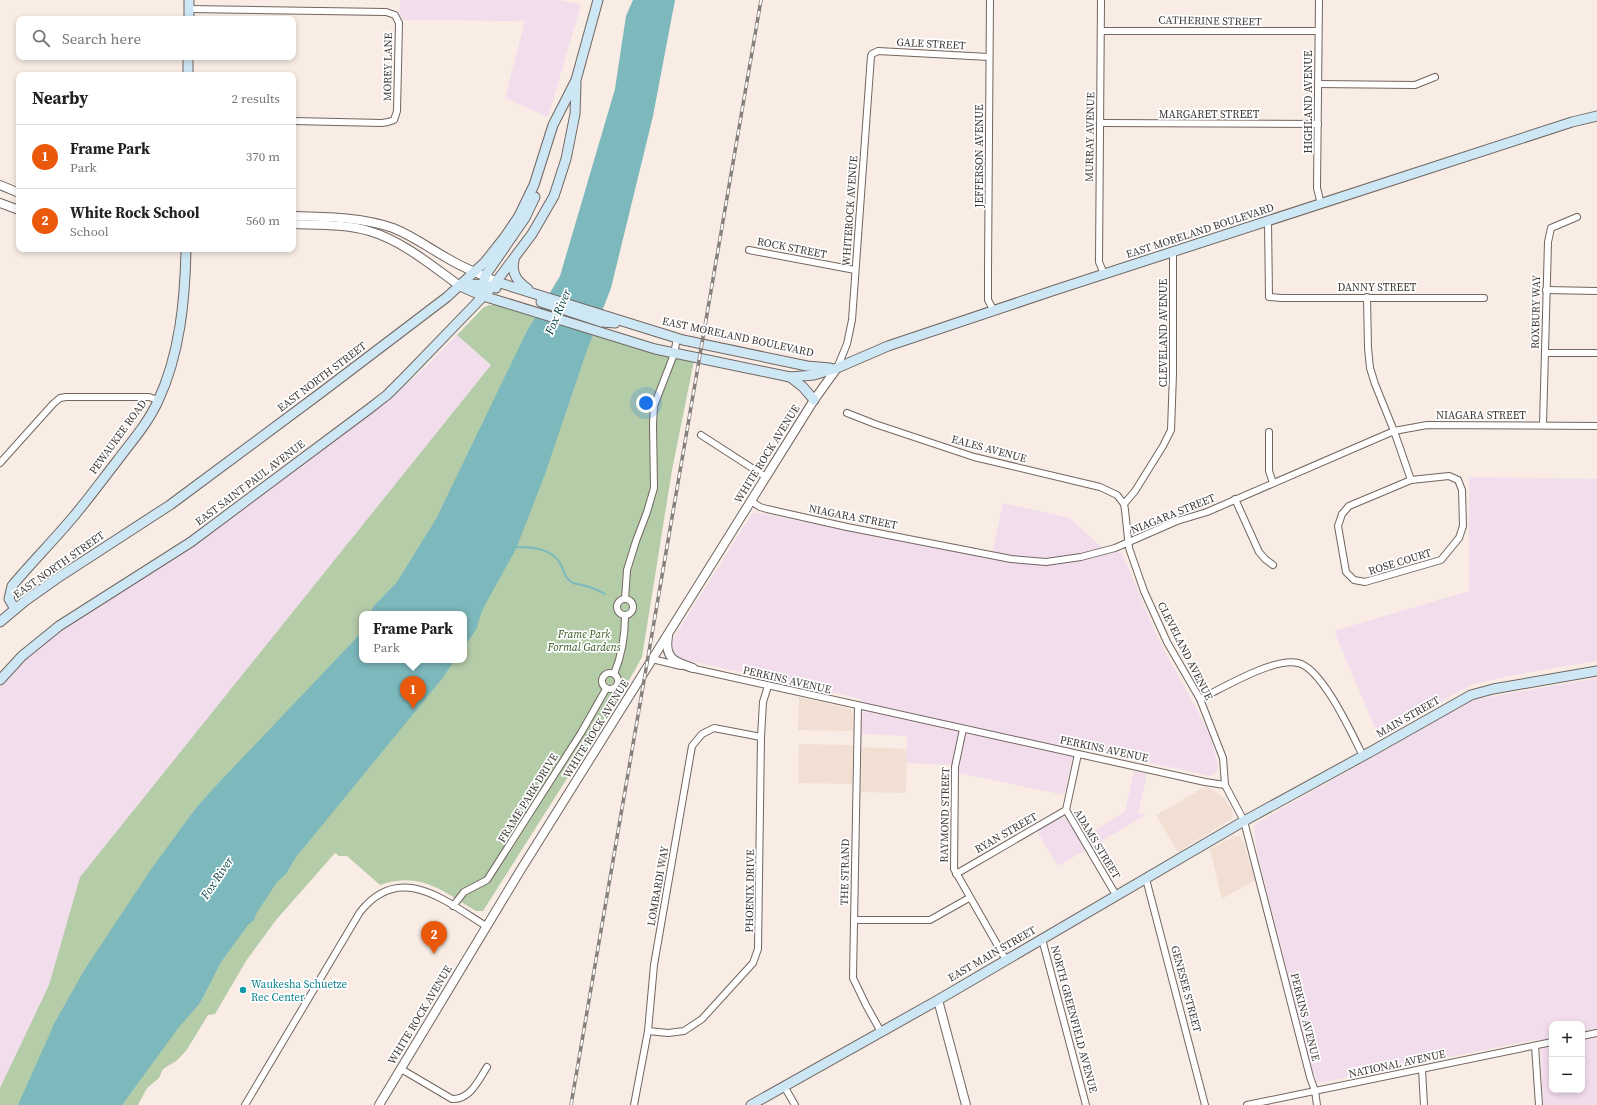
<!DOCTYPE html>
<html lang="en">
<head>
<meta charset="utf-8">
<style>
	:root { --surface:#fff; --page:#f2f2f2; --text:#222; --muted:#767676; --line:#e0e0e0; --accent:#ea580c }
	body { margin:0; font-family:"Source Serif 4",serif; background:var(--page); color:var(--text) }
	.controls { position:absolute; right:12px; bottom:12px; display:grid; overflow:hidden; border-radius:8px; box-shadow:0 2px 6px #0003 }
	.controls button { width:36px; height:36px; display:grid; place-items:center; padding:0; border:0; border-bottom:1px solid var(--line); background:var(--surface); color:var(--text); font:20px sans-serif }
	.you { position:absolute; left:646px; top:403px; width:14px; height:14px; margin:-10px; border:3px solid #fff; border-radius:50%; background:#1a73e8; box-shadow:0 0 0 6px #1a73e833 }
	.badge { display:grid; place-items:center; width:26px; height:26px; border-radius:50%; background:var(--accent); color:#fff; font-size:13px; font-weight:700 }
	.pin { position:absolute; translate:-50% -33px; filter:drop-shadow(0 1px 2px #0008) }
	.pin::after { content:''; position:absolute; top:21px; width:14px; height:12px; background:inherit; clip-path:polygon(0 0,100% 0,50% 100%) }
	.popup { position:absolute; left:359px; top:611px; width:108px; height:52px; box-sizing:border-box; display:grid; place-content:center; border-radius:8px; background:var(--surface); filter:drop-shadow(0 1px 3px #0005); font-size:13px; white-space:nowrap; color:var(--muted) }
	.popup b { font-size:15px; color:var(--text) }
	.popup::after { content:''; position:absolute; left:50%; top:100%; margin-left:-8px; border:8px solid transparent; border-top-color:var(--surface) }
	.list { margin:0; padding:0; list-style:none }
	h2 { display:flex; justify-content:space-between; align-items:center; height:52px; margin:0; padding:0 16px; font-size:17px }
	h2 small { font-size:13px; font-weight:400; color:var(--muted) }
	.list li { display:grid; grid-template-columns:26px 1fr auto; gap:12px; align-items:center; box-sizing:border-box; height:64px; padding:0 16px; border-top:1px solid var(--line) }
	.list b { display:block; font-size:15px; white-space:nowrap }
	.list p { margin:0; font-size:13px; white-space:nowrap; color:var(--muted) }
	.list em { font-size:13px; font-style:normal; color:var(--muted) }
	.icon { flex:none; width:22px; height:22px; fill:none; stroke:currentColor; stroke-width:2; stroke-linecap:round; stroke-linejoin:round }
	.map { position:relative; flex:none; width:1597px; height:1105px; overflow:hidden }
	.search { position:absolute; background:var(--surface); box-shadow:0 2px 6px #0003; left:16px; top:16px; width:280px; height:44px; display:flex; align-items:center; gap:10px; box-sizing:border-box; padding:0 14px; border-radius:8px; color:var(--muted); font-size:15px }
	.panel { position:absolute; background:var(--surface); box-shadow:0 2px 6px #0003; left:16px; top:72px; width:280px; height:180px; border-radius:8px }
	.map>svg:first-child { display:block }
	.built { fill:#f2dfd3 }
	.industrial { fill:#f2dded; fill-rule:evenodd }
	.green { fill:#b5cca9; fill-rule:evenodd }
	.water { fill:#7cb8bc }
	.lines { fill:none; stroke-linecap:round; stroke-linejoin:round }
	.stream { stroke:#7cb8bc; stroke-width:2 }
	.minor-casing { stroke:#716660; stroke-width:8 }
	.tertiary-casing { stroke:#716660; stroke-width:10 }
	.secondary-casing { stroke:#716660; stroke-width:11 }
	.minor { stroke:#fff; stroke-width:6 }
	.tertiary { stroke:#fff; stroke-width:8 }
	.secondary { stroke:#cee7f4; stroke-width:9 }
	.rail-casing { stroke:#877f7a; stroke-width:3.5 }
	.rail { stroke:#fff; stroke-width:2; stroke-dasharray:6; stroke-linecap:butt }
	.culture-dot { fill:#0f9aa8; stroke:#fff; stroke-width:1.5 }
	.labels { text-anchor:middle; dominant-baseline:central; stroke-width:3.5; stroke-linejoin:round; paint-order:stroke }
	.street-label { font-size:11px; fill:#3f3a37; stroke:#fff }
	.park-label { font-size:11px; font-style:italic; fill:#365720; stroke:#fff }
	.culture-label { font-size:11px; fill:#0d838f; stroke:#fff; text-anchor:start }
	.water-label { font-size:12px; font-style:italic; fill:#0d4548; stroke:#fff }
</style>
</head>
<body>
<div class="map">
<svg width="1597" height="1105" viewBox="0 0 1597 1105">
	<rect width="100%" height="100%" fill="#f8ece4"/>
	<g class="built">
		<path d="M799,697l52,12 2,6v16l-55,-1z"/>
		<path d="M799,744l54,1 -1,39 -54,-1z"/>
		<path d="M862,747l45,2 -1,44 -45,-1z"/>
		<path d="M1205,787l7,2 12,9 8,12 1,6 -2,3 -53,33 -22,-37z"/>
		<path d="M1235,836h4l4,5 12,39 -33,19 -12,-50z"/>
	</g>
	<g class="industrial">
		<path d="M401,0h159l21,5 -33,112 -43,-19 20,-77 -122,-1 -4,-10z"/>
		<path d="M457,335l34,30 -411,512 -31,108 -49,103v-401l20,-22 27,-25 162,-105 163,-122 54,-46z"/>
		<path d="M1469,477l128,2v182l-55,9 -47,9 -24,6 -92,52 -45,-106 135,-40z"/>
		<path d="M1003,503l67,15 39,36 7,-2 6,1 37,88 36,65 15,30 8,29v4l-3,4 -5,3 -135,-30 -11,49 -105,-22v-8l-52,-2v-27l-45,-2 -1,-35 -183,-41 -5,-5 -1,-9 2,-7 79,-125 238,47z"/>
		<path d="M1597,678v427h-54l-3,-66 -221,44 -2,-2 -5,-12 -55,-217 -3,-26 3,-3 216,-123zM1552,1024h30v66h-30z"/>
		<path d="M1134,771l13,3 -9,39 8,2 -88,51 -21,-35 22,-14h5l2,1 13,22 46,-28z"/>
	</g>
	<path class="green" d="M489,305h6l105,29 11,7 83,20 -22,109 -30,187 -15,27 -144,227h-7c-34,-20 -55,-40 -96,-26l-33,-29h-8l-4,-3 -59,67 -30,41 -31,53 -7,1 -22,36 -10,10 -13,8 -4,9 -12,10 -9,17h-138v-17l49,-103 31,-108 411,-512 -34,-30 27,-28zM362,614h102v46h-102z"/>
	<g class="water">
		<path d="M633,0h42l-22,116 -42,172 -24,62 -42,124 -29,75 -31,56 -5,11 -3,12 -13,19v-33h-93l2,-7 24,-25 39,-63 91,-188 33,-55 55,-187 11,-73z"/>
		<path d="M362,632v28h93l-14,20 -113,138 -32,39 -10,17 -9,8 -21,32 -2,6 -6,5 -27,37 -21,41 -21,24 -57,78h-104l37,-83 30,-53 67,-101 44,-60 15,-17z"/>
	</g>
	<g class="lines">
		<path class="stream" d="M515,547c16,0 36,1 45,16 4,8 4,15 13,20 3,1 6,1 9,2 8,2 16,5 23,9"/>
		<g class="minor-casing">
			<g id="minor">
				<path d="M990,0l-2,272v28l6,11"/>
				<path d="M1101,0l-2,262 5,12"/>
				<path d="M1319,0l-2,188 4,16"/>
				<path d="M189,9l197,3 9,3 4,8 -2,88 -3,9 -6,2 -6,1 -89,-2"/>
				<path d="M1101,31h217"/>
				<path d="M1318,84l97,1 20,-8"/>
				<path d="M1101,123l217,1"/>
				<path d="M1268,221l1,76 13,1h202"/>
				<path d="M749,250l106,20"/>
				<path d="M1546,290l51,1"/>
				<path d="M1367,297l1,51 2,20 5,16 19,47 17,49"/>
				<path d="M1545,353h52"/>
				<path d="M837,368l10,-24 5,-24 19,-264 1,-2 6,-3 111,6"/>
				<path d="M847,413l28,11 99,33 126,30 17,8 7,9 1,6 4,38 15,43 23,51 33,57 23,59 2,27 19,36 66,256 5,14 2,14"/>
				<path d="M1543,425l5,-183 3,-14 26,-11"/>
				<path d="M1269,432v39l4,12"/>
				<path d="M701,435l65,42"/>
				<path d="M0,463l53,-59 7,-6 6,-1h83l9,3"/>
				<path d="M1449,476l9,4 4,10 1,36 -4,12 -18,22 -76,22 -11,-2 -8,-8 -8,-46 4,-12 7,-8 62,-26z"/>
				<path d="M1235,499l24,53 6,7 8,6"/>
				<path d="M751,501l9,6 7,2 80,18 164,32 35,3 35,-5 34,-9 62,-27 30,-9 187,-81 33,-6 170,1"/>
				<path d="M1124,504l11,-13 28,-45 8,-16 2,-56v-122"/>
				<path d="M625,599l2,-29 9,-29 11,-29 7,-24 -1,-64 1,-18 20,-52 3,-16"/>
				<circle cx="625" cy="607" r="8"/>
				<path d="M652,659l29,7"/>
				<path d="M690,668l515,114 20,3"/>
				<circle cx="610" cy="681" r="8"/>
				<path d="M614,674c8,-19 11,-38 11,-58"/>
				<path d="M1200,699c23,-11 74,-42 98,-36 24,5 54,71 65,93"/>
				<path d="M858,706l-5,272 13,27 15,27"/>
				<path d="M963,729l-8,38 -1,102 52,91"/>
				<path d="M1078,754l-12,56 50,85"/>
				<path d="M956,874l110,-64"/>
				<path d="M1146,879l59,226"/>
				<path d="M453,906l11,-14 23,-12 94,-147 25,-44"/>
				<path d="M854,920h76l39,-22"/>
				<path d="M1042,939l44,166"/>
				<path d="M648,1031l20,2 16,-2 18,-12 51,-56 5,-14 3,-212 2,-35 5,-16"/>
				<path d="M1582,1036l15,-3"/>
				<path d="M1535,1046l4,59"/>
				<path d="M401,1069l51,30c18,1 26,-18 35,-32"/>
				<path d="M1422,1069l2,36"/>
				<path d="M784,1086l11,19"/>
				<path d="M245,1105l115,-193c40,-51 85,-11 126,14"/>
				<path d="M634,1105l14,-74 6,-66 38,-219 10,-12 12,-6 47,9"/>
				<path d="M1247,1105l305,-63"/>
			</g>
		</g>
		<g class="tertiary-casing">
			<g id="tertiary">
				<path d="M0,185l19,8"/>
				<path d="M0,203l19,7"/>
				<path d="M293,216c33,1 69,1 100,12 20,8 36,20 54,30 16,10 33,16 50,24"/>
				<path d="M293,224c25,1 52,0 76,7 34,10 63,35 91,55"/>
				<path d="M668,636c-4,23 7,26 25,32"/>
				<path d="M938,1000l28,105"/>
				<path d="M379,1105l141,-234 294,-471 23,-32"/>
			</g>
		</g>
		<g class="secondary-casing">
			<g id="secondary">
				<path d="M189,19v-19"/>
				<path d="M188,75v-18"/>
				<path d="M514,261c-3,13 4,21 14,28"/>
				<path d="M497,282l186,58 124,26 23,2"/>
				<path d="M460,286l23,10 23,7 149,46 135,28 24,-2 23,-7 51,-22 167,-56 517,-168 25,-6"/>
				<path d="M460,286c13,-3 24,-2 36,2"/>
				<path d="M482,288l3,-12 40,-58 10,-21"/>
				<path d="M541,302l60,20 14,1"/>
				<path d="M790,377l13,10 11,13"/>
				<path d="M15,609l-6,-10 3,-13c20,-24 42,-46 62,-70 15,-18 29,-37 43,-55 15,-20 31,-38 41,-60 22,-47 27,-101 28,-152"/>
				<path d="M0,622l25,-21 31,-22 114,-74 152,-113 125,-95 38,-35 19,-24 15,-22 15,-31 19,-60 23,-45 22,-80"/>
				<path d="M0,680l22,-24 37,-30 132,-84 178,-133 18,-14 19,-19 87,-90 39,-52 22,-38 12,-37 9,-45 1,-31"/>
				<path d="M751,1105l187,-105 306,-179 128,-70 99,-56 22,-6 104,-18"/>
			</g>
		</g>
		<use href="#minor" class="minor"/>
		<use href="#tertiary" class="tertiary"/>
		<use href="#secondary" class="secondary"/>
		<g class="rail-casing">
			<path id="rail" d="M571,1105l190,-1105"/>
		</g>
		<use href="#rail" class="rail"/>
	</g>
	<circle class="culture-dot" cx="243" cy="990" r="4"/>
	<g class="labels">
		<g class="street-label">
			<text transform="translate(1210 21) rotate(1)">CATHERINE STREET</text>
			<text transform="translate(931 44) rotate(3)">GALE STREET</text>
			<text transform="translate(388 67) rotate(-89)">MOREY LANE</text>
			<text transform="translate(1308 102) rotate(-90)">HIGHLAND AVENUE</text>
			<text x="1209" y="114">MARGARET STREET</text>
			<text transform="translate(1090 137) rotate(-89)">MURRAY AVENUE</text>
			<text transform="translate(979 156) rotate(-90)">JEFFERSON AVENUE</text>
			<text transform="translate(850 211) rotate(-86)">WHITEROCK AVENUE</text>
			<text transform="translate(1200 231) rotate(-18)">EAST MORELAND BOULEVARD</text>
			<text transform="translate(792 248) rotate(11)">ROCK STREET</text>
			<text x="1377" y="287">DANNY STREET</text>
			<text transform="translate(1536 312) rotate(-89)">ROXBURY WAY</text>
			<text transform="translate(1163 333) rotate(-90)">CLEVELAND AVENUE</text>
			<text transform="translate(738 337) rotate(12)">EAST MORELAND BOULEVARD</text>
			<text transform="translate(322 377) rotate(-37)">EAST NORTH STREET</text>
			<text x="1481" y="415">NIAGARA STREET</text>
			<text transform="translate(118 437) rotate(-54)">PEWAUKEE ROAD</text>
			<text transform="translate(989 449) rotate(15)">EALES AVENUE</text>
			<text transform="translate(767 454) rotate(-58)">WHITE ROCK AVENUE</text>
			<text transform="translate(250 483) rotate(-37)">EAST SAINT PAUL AVENUE</text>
			<text transform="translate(1173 514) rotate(-22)">NIAGARA STREET</text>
			<text transform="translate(853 517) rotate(11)">NIAGARA STREET</text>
			<text transform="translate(1400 562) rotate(-17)">ROSE COURT</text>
			<text transform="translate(59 565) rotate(-35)">EAST NORTH STREET</text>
			<text transform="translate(1185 651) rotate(63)">CLEVELAND AVENUE</text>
			<text transform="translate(787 680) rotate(13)">PERKINS AVENUE</text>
			<text transform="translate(1408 717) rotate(-30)">MAIN STREET</text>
			<text transform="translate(596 729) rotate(-58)">WHITE ROCK AVENUE</text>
			<text transform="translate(1104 749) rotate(12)">PERKINS AVENUE</text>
			<text transform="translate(528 798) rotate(-58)">FRAME PARK DRIVE</text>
			<text transform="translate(945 815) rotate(-89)">RAYMOND STREET</text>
			<text transform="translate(1006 833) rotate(-30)">RYAN STREET</text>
			<text transform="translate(1097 844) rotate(59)">ADAMS STREET</text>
			<text transform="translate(845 872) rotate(-89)">THE STRAND</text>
			<text transform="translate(658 886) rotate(-80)">LOMBARDI WAY</text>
			<text transform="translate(750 891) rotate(-89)">PHOENIX DRIVE</text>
			<text transform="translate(992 954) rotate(-30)">EAST MAIN STREET</text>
			<text transform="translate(1186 989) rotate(75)">GENESEE STREET</text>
			<text transform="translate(420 1015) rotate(-59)">WHITE ROCK AVENUE</text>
			<text transform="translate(1305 1017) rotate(76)">PERKINS AVENUE</text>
			<text transform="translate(1074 1019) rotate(75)">NORTH GREENFIELD AVENUE</text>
			<text transform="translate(1397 1064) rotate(-12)">NATIONAL AVENUE</text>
		</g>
		<g class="park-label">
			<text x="584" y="634">Frame Park<tspan x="584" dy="13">Formal Gardens</tspan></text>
		</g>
		<g class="culture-label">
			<text x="251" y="984">Waukesha Schuetze<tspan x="251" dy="13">Rec Center</tspan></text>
		</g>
		<g class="water-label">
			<text transform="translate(558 312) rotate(-67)">Fox River</text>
			<text transform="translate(217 878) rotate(-56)">Fox River</text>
		</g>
	</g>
</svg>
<div class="controls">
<button>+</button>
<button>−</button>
</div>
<div class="you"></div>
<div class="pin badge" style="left:413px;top:709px">1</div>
<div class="popup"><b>Frame Park</b>Park</div>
<div class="pin badge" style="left:434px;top:954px">2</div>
<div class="search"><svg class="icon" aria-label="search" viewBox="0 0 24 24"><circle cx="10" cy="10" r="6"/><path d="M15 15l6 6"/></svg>Search here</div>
<section class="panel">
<h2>Nearby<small>2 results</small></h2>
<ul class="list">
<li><span class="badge">1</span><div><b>Frame Park</b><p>Park</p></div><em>370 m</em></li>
<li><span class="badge">2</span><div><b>White Rock School</b><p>School</p></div><em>560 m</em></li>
</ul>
</section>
</div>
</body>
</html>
